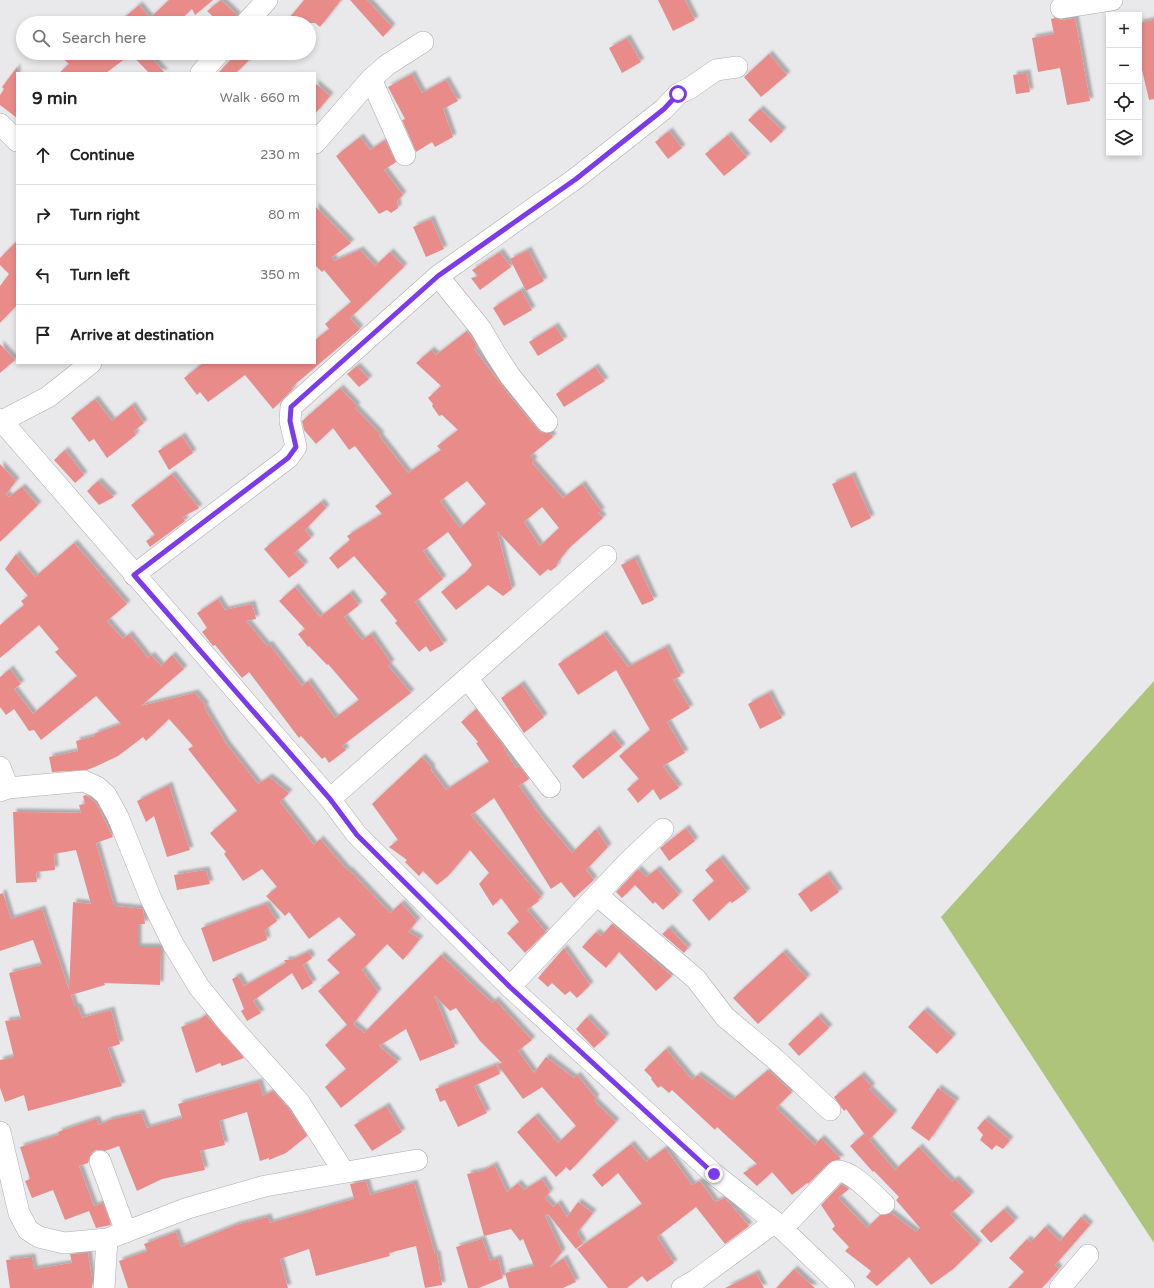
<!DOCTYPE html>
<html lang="en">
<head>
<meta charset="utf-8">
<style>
	:root { --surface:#fff; --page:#f6f6f6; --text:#222; --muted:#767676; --line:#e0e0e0 }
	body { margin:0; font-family:"Varela Round",sans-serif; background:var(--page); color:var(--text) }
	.controls { position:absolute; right:12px; top:12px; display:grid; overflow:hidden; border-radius:0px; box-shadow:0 2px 6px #0003 }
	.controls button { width:36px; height:36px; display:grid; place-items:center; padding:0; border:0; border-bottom:1px solid var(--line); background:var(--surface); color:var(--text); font:20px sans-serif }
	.stop { position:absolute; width:12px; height:12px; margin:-9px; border:3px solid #7c3aed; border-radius:50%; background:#fff }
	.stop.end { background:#7c3aed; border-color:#fff; box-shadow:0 1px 4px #0008 }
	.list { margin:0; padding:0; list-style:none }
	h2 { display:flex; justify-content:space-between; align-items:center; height:52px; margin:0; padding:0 16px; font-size:17px }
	h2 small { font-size:13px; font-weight:400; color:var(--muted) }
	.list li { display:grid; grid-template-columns:26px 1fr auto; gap:12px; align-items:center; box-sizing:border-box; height:60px; padding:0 16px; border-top:1px solid var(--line) }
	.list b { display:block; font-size:15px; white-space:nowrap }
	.list em { font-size:13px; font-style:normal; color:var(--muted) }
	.icon { flex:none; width:22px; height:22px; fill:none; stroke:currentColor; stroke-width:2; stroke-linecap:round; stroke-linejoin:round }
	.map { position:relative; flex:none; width:1154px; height:1288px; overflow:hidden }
	.search { position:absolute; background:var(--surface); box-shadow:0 2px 6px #0003; left:16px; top:16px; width:300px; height:44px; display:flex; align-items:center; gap:10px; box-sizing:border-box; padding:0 14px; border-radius:22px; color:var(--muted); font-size:15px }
	.panel { position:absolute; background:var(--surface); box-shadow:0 2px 6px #0003; left:16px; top:72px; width:300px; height:292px; border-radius:0px }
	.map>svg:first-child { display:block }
	.green { fill:#aec47b }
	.building { fill:#e98c89; fill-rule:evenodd; filter:url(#shadow) }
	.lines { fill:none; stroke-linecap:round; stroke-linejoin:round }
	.minor-casing { stroke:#acacaf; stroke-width:22 }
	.minor { stroke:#fff; stroke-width:21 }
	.route { stroke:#7c3aed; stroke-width:5 }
</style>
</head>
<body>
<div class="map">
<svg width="1154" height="1288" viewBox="0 0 1154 1288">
	<defs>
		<filter id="shadow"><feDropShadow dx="3.5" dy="-3.5" stdDeviation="1" flood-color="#0004"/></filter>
	</defs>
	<rect width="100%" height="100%" fill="#e9e9ec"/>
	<path class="green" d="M1154,681v562l-213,-326z"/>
	<g class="building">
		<path d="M169,0h44l-18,15 -3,-6 -15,14h-59l21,-18 11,13z"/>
		<path d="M221,0l16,15 -3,8h-14l-13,-12z"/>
		<path d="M304,0h37l-21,27 -5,-4h-30z"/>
		<path d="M350,0h17l25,27 -9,10z"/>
		<path d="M658,0h27l10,20 -22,11z"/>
		<path d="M1055,18l7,2 13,-2 15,83 -23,4 -7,-37 -22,4 -6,-34 22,-4 -3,-15z"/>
		<path d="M1154,20v79l-5,1 -10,-43v-34z"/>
		<path d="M627,38l14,24 -19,11 -13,-25z"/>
		<path d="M57,53h90l18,20h-16l-18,-19 -25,19h-47l10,-9z"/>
		<path d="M237,53h5l7,7 -13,13h-18z"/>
		<path d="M769,54l18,21 -26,22 -17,-20z"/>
		<path d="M17,67v51l-17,-13v-10l4,-6 -2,-2z"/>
		<path d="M1027,73l3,19 -14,2 -3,-19z"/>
		<path d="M412,74l10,19 24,-13 12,21 -15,8 10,28 -18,10 -3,-5 -16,10 -14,-32 3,-1 -17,-32z"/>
		<path d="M315,83l15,13 -15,18z"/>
		<path d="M760,109l23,22 -12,12 -23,-23z"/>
		<path d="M669,131l13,17 -14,11 -13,-17z"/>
		<path d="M728,135l19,22 -23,19 -19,-22z"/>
		<path d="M360,137l10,13 15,-10 11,22 -12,8 19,25 -6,6 1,7 -7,5 -4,-3 -8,4 -43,-58z"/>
		<path d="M315,206l36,37 -19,14 2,4 26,-11 15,16 15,-14 14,15 -54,51 10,11 -68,58 1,2 -20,20 -28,-34 -37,27 -8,-10 -3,3 -13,-17 19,-15h112v-23l14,-11 -4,-5 26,-22 -27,-32 -2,2 -7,-7z"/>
		<path d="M431,219l13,30 -18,8 -13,-30z"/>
		<path d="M17,241v64l-17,18v-37l9,-12 -9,-9v-7z"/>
		<path d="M528,250l16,31 -18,10 -16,-32z"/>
		<path d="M500,252l11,15 -31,23 -9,-12 7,-2 -6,-6z"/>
		<path d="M521,290l11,20 -28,16 -11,-18z"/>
		<path d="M555,326l9,14 -26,16 -9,-14z"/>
		<path d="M467,331l10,15 -3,3 35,46 29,35 5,3h7l3,4 -23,19 4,4 -2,3 31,35 19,-14 20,28h-4l5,6 -35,31 -11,14v3l-6,5 -3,-2 -8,7 -43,-45 15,58 -9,7 -15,-11 -32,25 -15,-18 24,-19 7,-8 -24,-33 -25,19 20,28 -28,23 29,42 -14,8 -4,-6 -7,6 -24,-29 2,-2 -17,-21 7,-6 -33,-38 -16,13 -9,-11 21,-18 -3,-4 35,-22 -7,-8 17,-12 -37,-48 -6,4 -16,-22 -17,16 -12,-14 -2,-9 38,-33 17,18 -2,2 26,27 -2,1 29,37 33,-23 -4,-4 21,-16 -16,-15 -3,1 -7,-10 1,-2 -5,-6 13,-12 -25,-23 15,-13 5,5zM467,481l19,23 -26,24 -20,-27zM542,507l17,21 -19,18 -16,-24z"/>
		<path d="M0,344l15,16 -15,13z"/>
		<path d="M357,366l12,13 -10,8 -12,-13z"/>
		<path d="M595,367l10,14 -41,26 -8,-13z"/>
		<path d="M95,399l17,22 20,-16 12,18 -10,8 2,4 -29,23 -13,-19 -5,3 -18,-24z"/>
		<path d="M182,436l11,17 -24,17 -11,-19z"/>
		<path d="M65,450l19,25 -9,8 -21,-23z"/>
		<path d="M0,464l16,17 -10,13 3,3 13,-10 16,18 -38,37z"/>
		<path d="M172,474l27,34 -16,9 2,4 -35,26 -4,-6 9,-6 -24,-30z"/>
		<path d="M852,475l19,43 -20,10 -19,-44z"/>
		<path d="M98,481l16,16 -15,8 -12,-14z"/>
		<path d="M321,502l5,6 -21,22 6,8 -17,15 11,12 -16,13 -25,-29z"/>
		<path d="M74,543l53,61 -20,17 16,18 6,-5 19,24 3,-3 10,11 11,-11 12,14 -43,37 54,-13 11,13 -2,1 23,38 31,39 11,-7 20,16 -9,9 34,43 6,-6 28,32 1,-1 41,43 11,-10 16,18 -9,11 12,7 -17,21 -16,-16 -25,26 16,22 -25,32 11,9 77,-78 51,48 3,-3 37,40 -14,11 16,22 12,-16 28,21 3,-3 19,23 -2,3 22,21 -46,49 -4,-4 -10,10 -39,-45 18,-16 23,27 18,-17 -34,-39 -19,12 -26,-35 5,-1 -22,-22 -24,-33 -6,3 -16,-16 21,52 -35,14 -14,-32 -27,17 19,16 -57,46 -16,-21 21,-18 -21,-24 22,-20 -29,-34 22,-18 -13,-13 29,-25 -17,-18 -30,22 -20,-27 -4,4 -19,-20 11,-9 -15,-18 -19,12 -19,-27 2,-2 -16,-19 27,-22 -49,-62 5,-3 -24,-27 -23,22 -3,-4 -25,19 -21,10 -10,4 -35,2 -3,-15 29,-6 -2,-10 19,-5 -1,-2 27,-10 -25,-28 -55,44 -7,-10 -5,1 -15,-22 -8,6 -6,-8v-30l10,-8 11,15 -7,5 19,25 44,-38 -22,-24 4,-3 -20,-24 -39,33v-33l24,-20 -3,-4 7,-5 -23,-27 11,-15 19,23z"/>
		<path d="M635,558l19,42 -12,5 -21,-40z"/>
		<path d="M295,587l25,30 30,-24 9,12 -15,12 18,23 9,-6 20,29 -3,3 23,27 -69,53 4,4 -17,13 -4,-6 -3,2 -21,-23 -2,2 -50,-66 -7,6 -27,-33 -2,1 -11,-14 5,-4 -10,-15 21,-14 7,11 27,-6 4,15 -10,2 21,25 2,-2 33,42 6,-5 27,37 24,-18 -31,-36 -1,1 -18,-19 -1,1 -10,-13 7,-5 -26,-28z"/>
		<path d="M603,634l25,33 38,-20 15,29 -8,4 17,28 -23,14 18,31 -22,13 16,22 -19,12 -7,-11 -15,14 -11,-14 12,-10 -20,-23 31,-26 -34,-60 -38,25 -20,-31z"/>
		<path d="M521,684l23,33 -20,16 -23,-35z"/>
		<path d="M769,693l13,25 -22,11 -12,-25z"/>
		<path d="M476,709l29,39 -1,1 12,19 3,-2 10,13 -10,7 21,29 32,38 24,-24 12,18 -22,23 8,10 -20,18 -13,-16 -10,7 -57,-91 -23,17 70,82 -3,2 1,2 -12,9 19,22 -21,21 -18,-20 12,-11 -18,-24 -8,8 -14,-22 10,-11 -19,-23 -22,26 -11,9 -14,-14 -4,5 -14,-14 2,-2 -18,-13 9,-7 -26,-36 50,-47 10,11 -1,2 15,20 43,-28 -13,-19 2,-1 -17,-20z"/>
		<path d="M611,733l11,14 -39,32 -11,-13z"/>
		<path d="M169,785l21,65 -23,7 -13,-41 -8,6 -9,-21z"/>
		<path d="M86,795l10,8 17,34 -17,6 18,63 29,3 2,15h-7v23h23l-1,38 -56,-2 1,2 -34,10 4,12h3l4,11 29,-8 9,34 -12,4 14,38 -94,25 -4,-16 -19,7 -5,-14v-28l14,-3 -9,-36 16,-2 -12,-46 33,-8 -9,-25 -33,11v-57l3,-1 8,26 31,-10 27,81 4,-88 18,2 -15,-54 -22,4 1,16 -19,2 1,10 -21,1 -3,-71 68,1 -2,-8 6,-1 -2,-8z"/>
		<path d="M686,828l9,13 -26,20 -9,-13z"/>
		<path d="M720,858l27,34 -15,11 -2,-2 -21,20 -17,-21 22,-19 -9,-11z"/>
		<path d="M638,869l8,8 11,-8 22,26 -16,15 -8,-8 -2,2 -18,-19 -13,13 -6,-6z"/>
		<path d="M206,870l4,14 -33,6 -3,-15z"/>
		<path d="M827,874l12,18 -28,20 -13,-18z"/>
		<path d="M266,904l11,17 -12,9 2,10 -54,22 -12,-34z"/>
		<path d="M612,924l60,52 -16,15 -37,-39 -13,16 -24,-21 14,-15 5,4z"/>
		<path d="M669,928l19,20 -4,5 -22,-19z"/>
		<path d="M564,948l26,37 -13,13 -7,-7 -5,4 -13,-12 -4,4 -10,-9z"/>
		<path d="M308,952l4,6 -9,7 10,18 -11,7 -10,-17 -39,28 8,12 -14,8 -6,-10 3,-2 -12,-30 6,-3 6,10 42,-23 -2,-3h7z"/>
		<path d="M783,952l24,26 -49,46 -25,-26z"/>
		<path d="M924,1010l29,27 -16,17 -29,-27z"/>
		<path d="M206,1015l38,43 -22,8 -2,-3 -24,10 -15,-46 16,-6z"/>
		<path d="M818,1016l11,12 -30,28 -11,-12z"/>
		<path d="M587,1017l19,20 -12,11 -18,-19z"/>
		<path d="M666,1049l26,31 6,-5 34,25 36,-30 24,22 -16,16 39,37 6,-7 20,21 -12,4 -21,21 -1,-1 -15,12 -20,-23 -15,14 -14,-13 14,-9 -40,-37 -2,3 -43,-40 -3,3 -8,-7 -3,2 -7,-9 1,-1 -8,-8z"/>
		<path d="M496,1065l4,9 -26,12 13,27 -29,14 -13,-27 -5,2 -5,-13z"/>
		<path d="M861,1075l11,12 -3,2 25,25 -25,26 26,30 24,-23 33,35 3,-3 16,16 -21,19 29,30 -27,26 -21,15 -22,-28 -32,29 -11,-9 5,-6 -26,-20 4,-4 -17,-18 3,-3 -14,-21 20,-21 8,5 -11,9 29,30 13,-13 11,-2 25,19 4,-4 -24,-28 3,-3 -25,-26 -1,1 -23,-26 14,-12 4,5 -22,-30 -2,2 -10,-14z"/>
		<path d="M259,1082l4,14 10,-5 16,18 18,27 -21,17 -17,7v-2l-9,3 -13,-49 -28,9 6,24 -25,6 5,19 -43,9 -25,12 -18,-45 -14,5 -9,-1 -5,3 -3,10 -9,3 15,40 9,-3 8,22 -15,3 -7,-17 -24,9 -12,-30 -21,8 -7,-17 5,-2 -10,-32 39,-12 -1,-3 38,-13 3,6 11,-5 31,-7 6,15 35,-10 -4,-14z"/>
		<path d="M938,1088l18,13 -27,40 -18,-13z"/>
		<path d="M386,1106l16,26 -30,19 -18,-26z"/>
		<path d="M985,1119l25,21 -7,9 -7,-4 -4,5 -12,-10 3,-5 -6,-7z"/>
		<path d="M631,1144l15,18 19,-14 27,37 8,-4 15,21 10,-4 24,28 -24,18 -29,-37 -39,30 17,26 -27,19 -5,-6 -15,12h-19l-31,-39 65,-45 -24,-31 -16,14 -10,-12z"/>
		<path d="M494,1165l13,27 11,-9 6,7 18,-11 8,13 -5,6 8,9 5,-4 9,14 11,-15 15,11 -16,20 6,10 -7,6 -28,-35 -3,2 17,36 -13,16 15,-10 12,24 -13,6h-54l-4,-15 29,-7 -11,-27 -3,2 -9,-12 -27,7 -17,-62 15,-3z"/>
		<path d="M366,1181l4,14 44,-12 21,71h2l5,31 -17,3 -9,-42 -27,7 1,3 -74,20 -7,-27 -29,10 8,29h-160l-9,-27 28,-10 -3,-7 32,-12 5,15 55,-22 32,-8 2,6 84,-24 -4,-15z"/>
		<path d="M1004,1209l11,12 -24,22 -11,-12z"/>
		<path d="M1081,1217l9,8 -35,40 4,4 -17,19h-34l16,-16 -15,-14 18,-19 4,3 14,-15 15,14z"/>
		<path d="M482,1239l8,22 8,-3 5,20 -24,10h-11l-12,-41z"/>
		<path d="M88,1253l4,26v9h-82l-4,-28 26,-3 2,12 38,-6 -2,-9z"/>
		<path d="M794,1269l21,19h-39z"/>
		<path d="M756,1273l8,15h-39z"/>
	</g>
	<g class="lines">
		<g class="minor-casing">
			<g id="minor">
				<path d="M1061,8l51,-8"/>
				<path d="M246,23l21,-23"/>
				<path d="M201,73l18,-20"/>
				<path d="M371,79l34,76"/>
				<path d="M0,124l17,17"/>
				<path d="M315,143l56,-64 16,-14 36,-23"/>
				<path d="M438,276l137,-97 89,-70 14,-15 12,-6 26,-18 21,-3"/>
				<path d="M0,419l330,380 27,36 153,152 204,187 61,48 69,66"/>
				<path d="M2,421l46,-24 43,-34"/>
				<path d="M134,575l154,-117 8,-11 -6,-26 1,-14 147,-131 43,53 14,24 15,23 37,46"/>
				<path d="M467,678l83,109"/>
				<path d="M0,767l8,21"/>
				<path d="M0,791l8,-3 76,-7 13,6 9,8 12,22 33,82 22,45 26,43 31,38 69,77 45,70"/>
				<path d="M330,799l276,-243"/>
				<path d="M597,895l99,84 29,38 50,42 55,51"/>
				<path d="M510,987l118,-125 35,-33"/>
				<path d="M0,1132l19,81 9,17 11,7 25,6 43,-4 81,-31 77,-22 152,-26"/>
				<path d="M100,1161l26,71"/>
				<path d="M782,1229l55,-58c14,-1 36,23 47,33"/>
				<path d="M104,1288l3,-49"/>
				<path d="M682,1288l14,-8 79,-58"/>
				<path d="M1060,1288l28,-33"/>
			</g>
		</g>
		<use href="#minor" class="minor"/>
	</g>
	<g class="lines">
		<path class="route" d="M678,94l-14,15 -88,70 -138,97 -147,131 -1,14 6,26 -8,11 -154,117 196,224 27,36 153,152 204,187"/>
	</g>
</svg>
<div class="controls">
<button>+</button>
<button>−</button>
<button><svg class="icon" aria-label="locate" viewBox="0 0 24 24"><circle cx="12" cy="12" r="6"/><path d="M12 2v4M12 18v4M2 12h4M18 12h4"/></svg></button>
<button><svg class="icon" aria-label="layers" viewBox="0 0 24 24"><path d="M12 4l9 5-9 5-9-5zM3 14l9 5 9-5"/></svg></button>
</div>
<div class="stop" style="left:678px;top:94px"></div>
<div class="stop end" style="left:714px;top:1174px"></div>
<div class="search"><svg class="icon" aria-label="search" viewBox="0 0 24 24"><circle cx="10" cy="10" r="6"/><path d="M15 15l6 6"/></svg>Search here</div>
<section class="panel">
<h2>9 min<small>Walk · 660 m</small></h2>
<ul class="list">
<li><svg class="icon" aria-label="ahead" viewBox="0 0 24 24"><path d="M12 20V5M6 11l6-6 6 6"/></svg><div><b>Continue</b></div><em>230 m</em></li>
<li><svg class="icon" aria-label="right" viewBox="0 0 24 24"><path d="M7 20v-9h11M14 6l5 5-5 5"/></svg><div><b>Turn right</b></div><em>80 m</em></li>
<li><svg class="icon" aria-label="left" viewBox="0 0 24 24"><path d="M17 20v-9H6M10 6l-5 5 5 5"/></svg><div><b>Turn left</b></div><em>350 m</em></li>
<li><svg class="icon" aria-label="arrive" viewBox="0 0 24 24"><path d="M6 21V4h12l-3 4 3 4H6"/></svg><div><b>Arrive at destination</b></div></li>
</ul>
</section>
</div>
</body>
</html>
